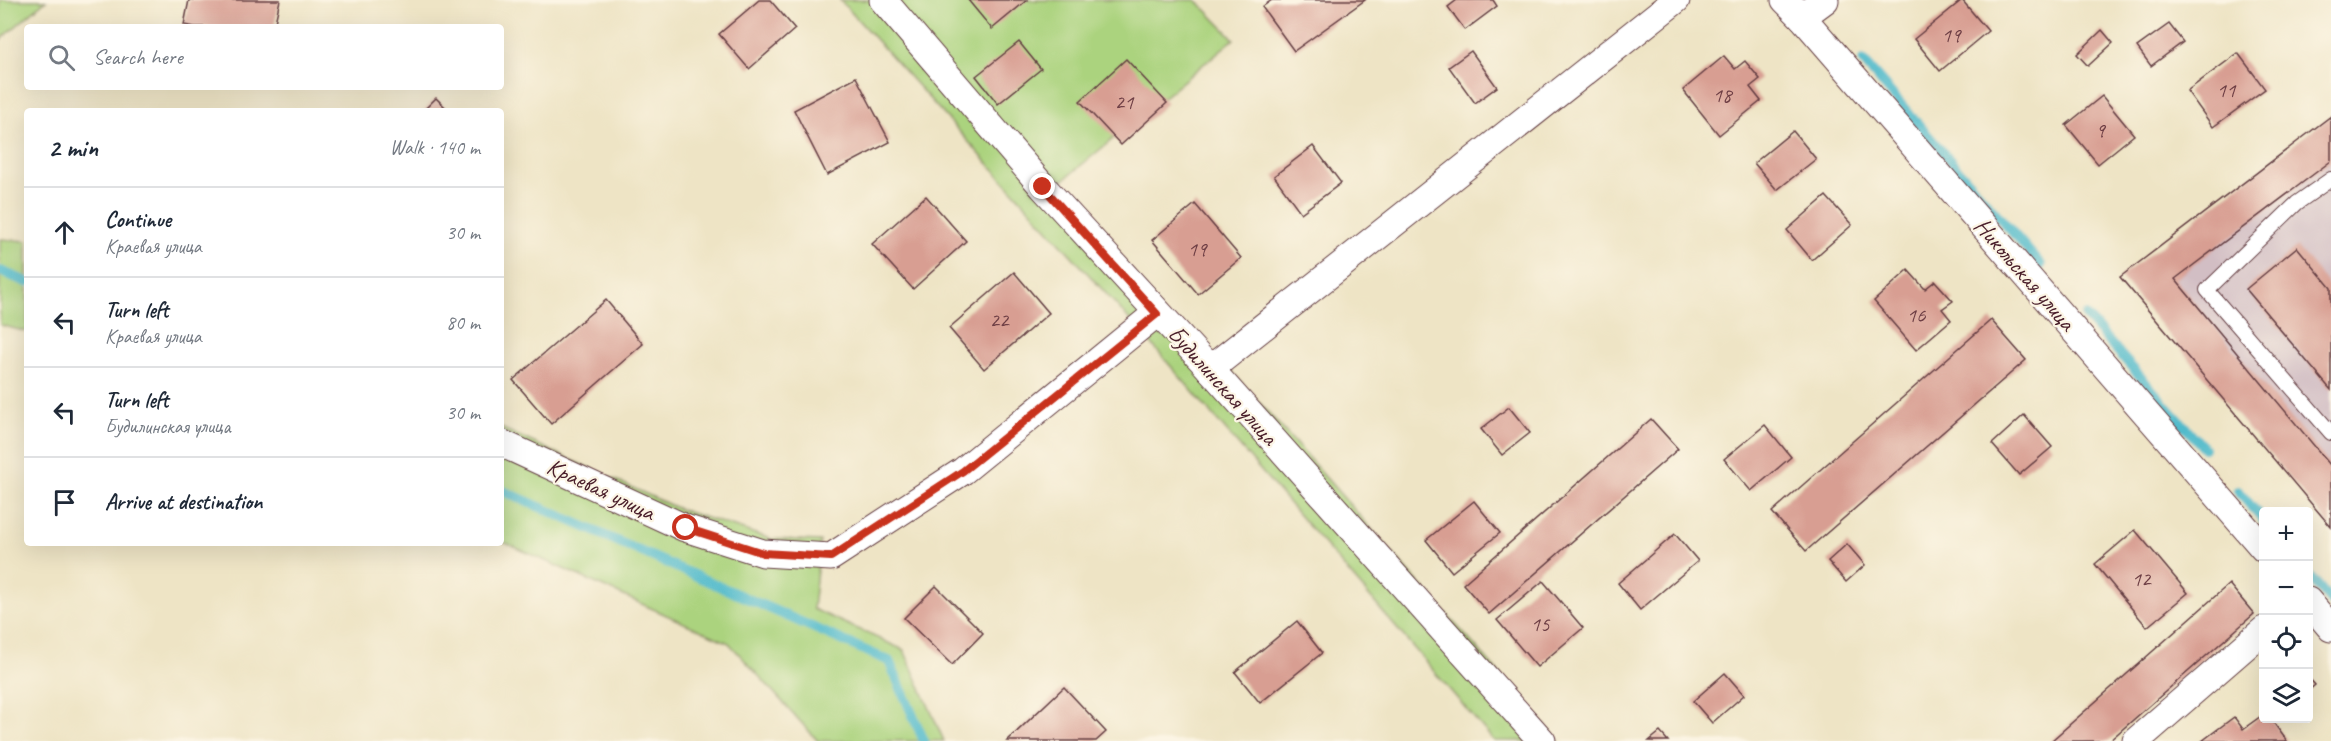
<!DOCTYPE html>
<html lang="en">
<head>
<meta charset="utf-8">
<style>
	:root { --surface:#fff; --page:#f2f2f3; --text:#1f2937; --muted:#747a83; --line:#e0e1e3 }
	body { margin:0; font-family:Caveat,sans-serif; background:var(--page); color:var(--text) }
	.controls { position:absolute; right:18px; bottom:18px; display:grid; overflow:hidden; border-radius:6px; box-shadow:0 6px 24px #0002 }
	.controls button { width:54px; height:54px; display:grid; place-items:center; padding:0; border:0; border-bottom:2px solid var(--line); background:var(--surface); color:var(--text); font:30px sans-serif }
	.stop { position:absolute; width:18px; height:18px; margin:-14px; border:4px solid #c8321e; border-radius:50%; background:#fff }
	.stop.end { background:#c8321e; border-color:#fff; box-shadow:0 2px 6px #0008 }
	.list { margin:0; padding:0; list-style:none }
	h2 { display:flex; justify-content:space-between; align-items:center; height:78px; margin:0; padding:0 24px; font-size:26px }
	h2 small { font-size:20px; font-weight:400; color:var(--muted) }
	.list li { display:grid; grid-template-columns:39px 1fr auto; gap:18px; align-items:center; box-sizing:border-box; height:90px; padding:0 24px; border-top:2px solid var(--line) }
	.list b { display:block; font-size:22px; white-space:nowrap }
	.list p { margin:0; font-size:20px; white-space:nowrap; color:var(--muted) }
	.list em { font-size:20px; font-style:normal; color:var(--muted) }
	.icon { flex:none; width:33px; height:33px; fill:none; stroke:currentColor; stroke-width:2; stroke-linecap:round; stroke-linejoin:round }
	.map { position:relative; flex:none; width:2331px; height:741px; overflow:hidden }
	.search { position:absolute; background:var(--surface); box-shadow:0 6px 24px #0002; left:24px; top:24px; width:480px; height:66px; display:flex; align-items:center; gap:15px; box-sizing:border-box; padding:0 21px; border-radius:6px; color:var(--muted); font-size:22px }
	.panel { position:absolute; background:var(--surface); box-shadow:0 6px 24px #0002; left:24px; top:108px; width:480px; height:438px; border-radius:6px }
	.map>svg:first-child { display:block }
	.industrial { fill:#d2bec4 }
	.green { fill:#abd37e; stroke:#7a7954; stroke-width:1.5 }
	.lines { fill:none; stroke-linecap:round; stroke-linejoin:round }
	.stream { stroke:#4fbacb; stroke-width:10 }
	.building { fill:#d89e92 }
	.lane-casing { stroke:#633d42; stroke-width:16 }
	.street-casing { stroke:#633d42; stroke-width:29 }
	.lane { stroke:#fff; stroke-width:14 }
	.street { stroke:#fff; stroke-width:27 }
	.route { stroke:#c8321e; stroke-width:8 }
	.labels { text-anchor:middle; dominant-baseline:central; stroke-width:4.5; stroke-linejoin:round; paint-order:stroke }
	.number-label { font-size:21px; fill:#6e3f45 }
	.street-label { font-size:24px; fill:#4a1f2b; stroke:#fcf5e5 }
</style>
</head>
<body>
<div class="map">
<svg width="2331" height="741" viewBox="0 0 2331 741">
	<rect width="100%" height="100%" fill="#fcf5e5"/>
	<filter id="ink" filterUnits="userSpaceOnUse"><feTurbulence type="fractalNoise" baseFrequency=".0167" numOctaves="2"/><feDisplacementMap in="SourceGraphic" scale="12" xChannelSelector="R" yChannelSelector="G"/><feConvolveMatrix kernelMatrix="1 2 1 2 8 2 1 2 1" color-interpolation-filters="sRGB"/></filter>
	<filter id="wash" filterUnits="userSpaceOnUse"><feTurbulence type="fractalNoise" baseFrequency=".008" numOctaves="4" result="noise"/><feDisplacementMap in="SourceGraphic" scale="24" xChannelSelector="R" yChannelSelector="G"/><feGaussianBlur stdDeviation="1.35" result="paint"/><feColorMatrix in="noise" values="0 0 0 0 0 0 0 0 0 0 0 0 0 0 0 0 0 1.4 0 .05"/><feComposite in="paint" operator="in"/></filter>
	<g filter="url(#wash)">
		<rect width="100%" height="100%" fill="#eee4c5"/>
		<path class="industrial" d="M2331,116v411l-211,-250z"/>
		<g class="green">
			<path d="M0,0h46l-46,40z"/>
			<path d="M840,0h356l38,39 -184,152 143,156 34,19 332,375h-65l-345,-400z"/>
			<path d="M0,239l27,2v91l-27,-7z"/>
			<path d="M501,428l178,81 92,30 49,2 -7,68 91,41 40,91h-126l-89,-98 -228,-102z"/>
		</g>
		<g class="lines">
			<g class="stream">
				<path d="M1863,61l178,204"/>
				<path d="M0,271l27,11"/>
				<path d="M2086,316l118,132"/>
				<path d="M501,490l388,171 35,80"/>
				<path d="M2238,491l26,30"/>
				<path d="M2308,574l23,27"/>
			</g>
		</g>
		<g id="blocks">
			<g class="building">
				<path d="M189,0h91l-6,27h-79l-11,-2z"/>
				<path d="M759,0h11l25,29 -46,40 -30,-35z"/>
				<path d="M968,0h59l-35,29z"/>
				<path d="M1272,0h93l-71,51 -32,-44z"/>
				<path d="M1457,0h36l4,6 -32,24 -17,-23z"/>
				<path d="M1962,0l26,31 -48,40 -26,-32z"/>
				<path d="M2169,24l14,18 -32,24 -14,-19z"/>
				<path d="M2102,30l11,13 -25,23 -11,-12z"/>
				<path d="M1019,42l22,27 -43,35 -22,-28z"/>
				<path d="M1471,51l26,36 -22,16 -26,-36z"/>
				<path d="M2238,53l27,36 -52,38 -26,-36z"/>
				<path d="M1724,56l11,13 10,-8 15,18 -10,8 11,14 -42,34 -36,-45z"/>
				<path d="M1126,59l41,44 -46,42 -41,-44z"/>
				<path d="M856,77l34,65 -63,33 -33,-65z"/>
				<path d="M2102,96l32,39 -36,29 -32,-39z"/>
				<path d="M436,98l13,13h-26z"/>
				<path d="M2331,116v45l-156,118 156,187v61l-211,-250z"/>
				<path d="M1793,131l23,28 -39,31 -23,-27z"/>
				<path d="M1313,146l28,37 -40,30 -27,-37z"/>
				<path d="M926,196l40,45 -53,48 -41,-45z"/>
				<path d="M1826,196l26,29 -40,35 -25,-30z"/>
				<path d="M1195,204l46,54 -43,36 -46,-54z"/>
				<path d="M2297,247l34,41v102l-85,-101z"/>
				<path d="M1908,270l17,19 10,-8 18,20 -11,8 9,11 -35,30 -42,-49z"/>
				<path d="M1014,272l35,41 -65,56 -35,-41z"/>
				<path d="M606,300l37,44 -92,80 -38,-44z"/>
				<path d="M1991,320l35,40 -220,191 -34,-39z"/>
				<path d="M1509,407l21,26 -28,22 -21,-26z"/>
				<path d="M2024,415l28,32 -33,28 -27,-31z"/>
				<path d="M1651,419l27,30 -189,165 -26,-30z"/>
				<path d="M1765,425l26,32 -40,34 -27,-32z"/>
				<path d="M1474,501l26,32 -48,39 -26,-32z"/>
				<path d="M2135,530l53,63 -41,34 -52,-63z"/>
				<path d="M1675,534l23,27 -58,49 -22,-27z"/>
				<path d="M1847,544l18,21 -19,17 -18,-21z"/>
				<path d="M1543,581l40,47 -46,39 -40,-47z"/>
				<path d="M2229,584l25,30 -145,127h-58z"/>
				<path d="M936,586l47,47 -31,32 -48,-47z"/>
				<path d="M1297,621l25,32 -62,50 -25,-31z"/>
				<path d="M1725,673l19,22 -32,28 -19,-22z"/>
				<path d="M2308,677l7,8 -7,6z"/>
				<path d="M1064,687l42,45 -10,9h-89z"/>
				<path d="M2264,714v4h6l17,23h-85l32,-24 9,12z"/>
				<path d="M1660,732l8,9h-19z"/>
			</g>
		</g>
	</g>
	<g filter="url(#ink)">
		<use href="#blocks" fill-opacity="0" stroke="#633d42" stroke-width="1.5"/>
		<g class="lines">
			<g class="lane-casing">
				<path id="lane" d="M2331,179l-34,24 -90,87 124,143"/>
			</g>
			<g class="street-casing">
				<g id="street">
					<path d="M883,0l160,187 167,182 332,372"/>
					<path d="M1785,0l17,17 462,532"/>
					<path d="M1802,17l23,-17"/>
					<path d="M1210,369l466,-369"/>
					<path d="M501,443l184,85 78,25 68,4 132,-86 194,-158"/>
					<path d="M2308,601l23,27"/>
					<path d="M2136,741l128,-111"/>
				</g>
			</g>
			<use href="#lane" class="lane"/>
			<use href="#street" class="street"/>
		</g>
	</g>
	<g class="lines" filter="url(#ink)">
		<path class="route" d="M686,528l77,25 68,4 132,-86 194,-157 -114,-127"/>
	</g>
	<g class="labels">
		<g class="number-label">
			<text x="1951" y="35">19</text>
			<text x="2226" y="90">11</text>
			<text x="1722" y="95">18</text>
			<text x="1124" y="102">21</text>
			<text x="2100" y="130">9</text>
			<text x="1197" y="249">19</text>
			<text x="1916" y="315">16</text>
			<text x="999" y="320">22</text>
			<text x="2141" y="579">12</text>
			<text x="1540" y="624">15</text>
		</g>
		<g class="street-label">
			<text transform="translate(2025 274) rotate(49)">Никольская улица</text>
			<text transform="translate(1223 385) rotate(48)">Будилинская улица</text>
			<text transform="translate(601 489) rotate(25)">Краевая улица</text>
		</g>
	</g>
</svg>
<div class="controls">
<button>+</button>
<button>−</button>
<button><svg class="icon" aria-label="locate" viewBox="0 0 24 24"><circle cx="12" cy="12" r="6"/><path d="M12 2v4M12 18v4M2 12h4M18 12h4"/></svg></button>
<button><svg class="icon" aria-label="layers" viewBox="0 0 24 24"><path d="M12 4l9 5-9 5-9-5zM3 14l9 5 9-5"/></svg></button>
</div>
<div class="stop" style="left:686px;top:528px"></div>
<div class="stop end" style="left:1043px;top:187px"></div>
<div class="search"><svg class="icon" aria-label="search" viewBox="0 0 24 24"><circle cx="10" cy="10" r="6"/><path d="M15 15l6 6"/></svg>Search here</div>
<section class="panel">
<h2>2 min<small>Walk · 140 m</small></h2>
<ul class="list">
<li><svg class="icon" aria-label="ahead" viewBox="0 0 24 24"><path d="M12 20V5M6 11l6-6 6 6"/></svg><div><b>Continue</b><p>Краевая улица</p></div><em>30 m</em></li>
<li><svg class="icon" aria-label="left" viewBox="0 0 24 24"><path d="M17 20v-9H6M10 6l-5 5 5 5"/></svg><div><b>Turn left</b><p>Краевая улица</p></div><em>80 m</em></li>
<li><svg class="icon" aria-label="left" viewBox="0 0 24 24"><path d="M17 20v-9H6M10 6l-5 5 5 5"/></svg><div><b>Turn left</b><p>Будилинская улица</p></div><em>30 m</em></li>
<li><svg class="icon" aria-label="arrive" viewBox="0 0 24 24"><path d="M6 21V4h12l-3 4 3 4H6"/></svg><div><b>Arrive at destination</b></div></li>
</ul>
</section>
</div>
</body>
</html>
